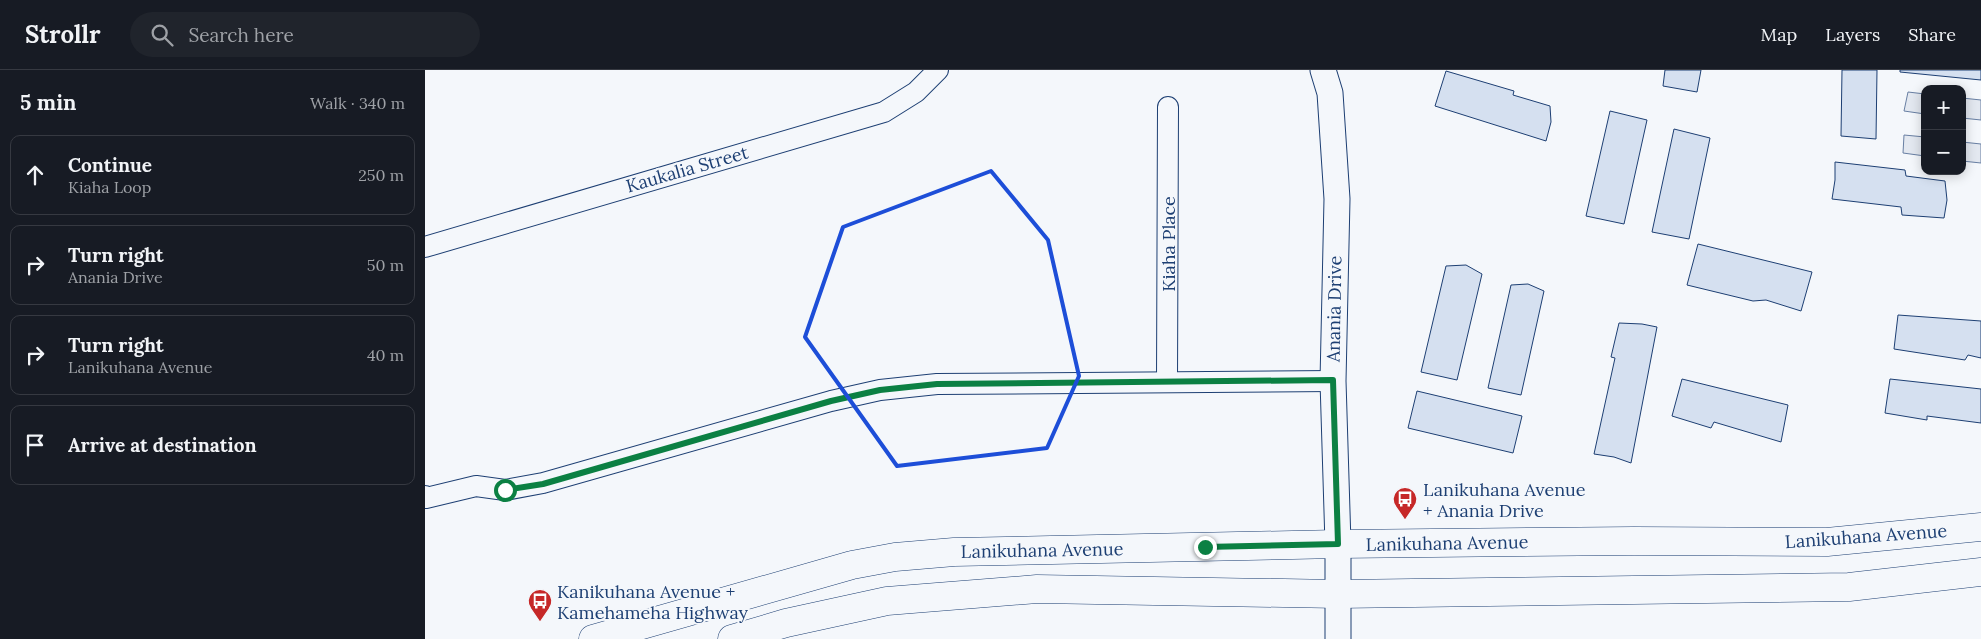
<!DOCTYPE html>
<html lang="en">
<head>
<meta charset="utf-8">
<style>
	:root { --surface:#171b24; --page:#20242c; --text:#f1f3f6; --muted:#9ea1a6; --line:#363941 }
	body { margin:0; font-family:Lora,serif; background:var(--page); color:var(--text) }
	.controls { position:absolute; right:15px; top:15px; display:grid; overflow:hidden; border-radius:10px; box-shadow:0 2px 12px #0003 }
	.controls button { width:45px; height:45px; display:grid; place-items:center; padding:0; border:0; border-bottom:1px solid var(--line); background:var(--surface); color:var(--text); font:25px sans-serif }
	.stop { position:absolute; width:15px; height:15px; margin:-11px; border:4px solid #0b8043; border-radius:50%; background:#fff }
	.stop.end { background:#0b8043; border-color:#fff; box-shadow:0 1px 5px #0008 }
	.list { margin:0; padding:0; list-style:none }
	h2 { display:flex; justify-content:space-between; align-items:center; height:65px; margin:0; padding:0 20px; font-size:21px }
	h2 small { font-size:16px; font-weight:400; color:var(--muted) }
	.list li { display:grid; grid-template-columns:32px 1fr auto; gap:15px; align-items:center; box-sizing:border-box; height:80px; margin:0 10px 10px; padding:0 10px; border:1px solid var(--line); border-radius:10px }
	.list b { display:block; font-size:19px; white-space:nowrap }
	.list p { margin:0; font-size:16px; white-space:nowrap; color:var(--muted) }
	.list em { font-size:16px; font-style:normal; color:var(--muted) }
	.icon { flex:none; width:28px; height:28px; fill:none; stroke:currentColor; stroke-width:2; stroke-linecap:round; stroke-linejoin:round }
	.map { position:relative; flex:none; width:1556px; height:569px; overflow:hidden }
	header { display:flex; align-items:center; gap:30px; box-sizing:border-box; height:70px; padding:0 25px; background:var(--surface); border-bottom:1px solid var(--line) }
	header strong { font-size:24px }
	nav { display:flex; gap:28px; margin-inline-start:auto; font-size:18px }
	.search { width:350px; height:45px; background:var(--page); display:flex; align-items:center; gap:12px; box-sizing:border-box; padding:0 18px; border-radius:28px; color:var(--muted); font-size:19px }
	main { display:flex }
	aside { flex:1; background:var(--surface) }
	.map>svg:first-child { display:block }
	.parking { fill:#e3e8f0; stroke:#687fa3 }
	.building { fill:#d5e0f0; stroke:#1d3f73 }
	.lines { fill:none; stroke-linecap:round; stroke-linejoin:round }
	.minor-casing { stroke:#1d3f73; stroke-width:22 }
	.tertiary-casing { stroke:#1d3f73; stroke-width:27 }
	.secondary-casing { stroke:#1d3f73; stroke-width:29 }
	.minor { stroke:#f4f7fb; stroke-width:20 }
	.tertiary { stroke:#f4f7fb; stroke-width:25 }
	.secondary { stroke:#f4f7fb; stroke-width:28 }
	.route { stroke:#0b8043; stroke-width:6 }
	.marked { fill:none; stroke:#1d4ed8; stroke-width:4; stroke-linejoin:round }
	.labels { text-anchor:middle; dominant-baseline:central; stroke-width:4; stroke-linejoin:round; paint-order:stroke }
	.street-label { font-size:18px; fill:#1d3f73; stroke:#f4f7fb }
	.poi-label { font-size:18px; fill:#1d3f73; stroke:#f4f7fb; text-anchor:start }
</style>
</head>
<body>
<header>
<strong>Strollr</strong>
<div class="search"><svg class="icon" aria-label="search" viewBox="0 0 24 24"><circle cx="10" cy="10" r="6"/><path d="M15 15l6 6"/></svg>Search here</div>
<nav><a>Map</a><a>Layers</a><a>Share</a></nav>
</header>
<main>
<aside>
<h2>5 min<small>Walk · 340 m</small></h2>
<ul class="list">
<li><svg class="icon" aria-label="ahead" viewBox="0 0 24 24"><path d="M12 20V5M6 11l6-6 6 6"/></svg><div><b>Continue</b><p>Kiaha Loop</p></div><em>250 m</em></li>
<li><svg class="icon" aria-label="right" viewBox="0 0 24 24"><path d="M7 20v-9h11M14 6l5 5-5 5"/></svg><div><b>Turn right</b><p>Anania Drive</p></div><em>50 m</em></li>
<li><svg class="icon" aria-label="right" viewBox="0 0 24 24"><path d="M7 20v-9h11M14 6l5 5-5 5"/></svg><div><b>Turn right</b><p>Lanikuhana Avenue</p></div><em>40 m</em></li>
<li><svg class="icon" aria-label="arrive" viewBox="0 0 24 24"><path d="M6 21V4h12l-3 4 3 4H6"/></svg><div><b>Arrive at destination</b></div></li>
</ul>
</aside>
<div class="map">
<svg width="1556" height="569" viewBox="0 0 1556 569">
	<rect width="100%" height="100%" fill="#f4f7fb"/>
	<g class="parking">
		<path d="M1483,22l17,2v20l-21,-3z"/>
		<path d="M1537,28l19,2v20l-19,-2z"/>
		<path d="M1479,65l21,2v19l-22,-3z"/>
		<path d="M1537,72l19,2v19l-19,-2z"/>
	</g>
	<g class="building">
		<path d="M1240,0h36l-4,22 -34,-6z"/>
		<path d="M1417,0h35l-1,69 -35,-3z"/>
		<path d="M1475,0h81v10l-81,-8z"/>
		<path d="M1021,1l68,20 -1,4 37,11 1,16 -5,19 -111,-35z"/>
		<path d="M1185,41l37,9 -23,104 -38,-8z"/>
		<path d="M1249,59l36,9 -21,101 -37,-7z"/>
		<path d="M1410,92l70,8 1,6 39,5 2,19 -3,18 -42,-3 -1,-8 -69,-8 3,-19z"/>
		<path d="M1273,174l114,28 -11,39 -35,-11 -13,1 -66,-16z"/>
		<path d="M1041,195l16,9 -25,106 -36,-8 25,-106z"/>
		<path d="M1103,214l16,7 -23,104 -33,-7 23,-103z"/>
		<path d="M1473,245l83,6v37l-13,-3 -3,5 -71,-11z"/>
		<path d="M1194,253l23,1 15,3 -26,136 -17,-6 -20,-3 21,-96 -4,-1z"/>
		<path d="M1257,309l106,26 -7,37 -67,-20 -3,6 -39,-12z"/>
		<path d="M1465,309l91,10v34l-54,-7v4l-42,-7z"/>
		<path d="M992,321l105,25 -9,37 -105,-25z"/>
	</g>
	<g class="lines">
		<g class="minor-casing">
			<g id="minor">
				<path d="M0,177l459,-135 32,-20 22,-22"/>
				<path d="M742,311l1,-274"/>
				<path d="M0,426l1,2 50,-12 29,4 38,-7 288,-82 49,-11 57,-6 396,-3"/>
			</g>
		</g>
		<g class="tertiary-casing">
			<path id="tertiary" d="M898,0l7,23 7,106 -4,182 5,163v95"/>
		</g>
		<g class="secondary-casing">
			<g id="secondary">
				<path d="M168,569l259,-74 43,-8 59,-5 384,-8 296,-3 193,1 154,-15"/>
				<path d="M307,569l54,-16 101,-22 150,-12 301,5 511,-7 132,-15"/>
			</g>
		</g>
		<use href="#minor" class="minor"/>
		<use href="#tertiary" class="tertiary"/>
		<use href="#secondary" class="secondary"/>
	</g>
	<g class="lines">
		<path class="route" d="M80,420l38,-6 288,-83 49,-11 57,-6 396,-4 5,164 -133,3"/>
	</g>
	<path class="marked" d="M566,101l57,69 31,136 -32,72 -150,18 -92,-129 38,-110z"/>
	<defs>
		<g id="bus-pin" transform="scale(1.25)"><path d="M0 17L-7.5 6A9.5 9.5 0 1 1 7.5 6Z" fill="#c62828" stroke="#f4f7fb"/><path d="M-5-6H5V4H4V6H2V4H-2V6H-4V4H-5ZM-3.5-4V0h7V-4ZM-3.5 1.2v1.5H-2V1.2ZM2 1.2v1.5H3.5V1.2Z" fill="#fff"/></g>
	</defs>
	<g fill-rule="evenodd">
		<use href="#bus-pin" x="980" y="429"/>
		<use href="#bus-pin" x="115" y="531"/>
	</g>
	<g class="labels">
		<g class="street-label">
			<text transform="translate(262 99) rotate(-16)">Kaukalia Street</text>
			<text transform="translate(743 174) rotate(-90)">Kiaha Place</text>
			<text transform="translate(909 239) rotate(-89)">Anania Drive</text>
			<text transform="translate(1441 466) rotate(-4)">Lanikuhana Avenue</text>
			<text transform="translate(1022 473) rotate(-1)">Lanikuhana Avenue</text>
			<text transform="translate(617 480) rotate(-1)">Lanikuhana Avenue</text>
		</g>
		<g class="poi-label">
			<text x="998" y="419">Lanikuhana Avenue<tspan x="998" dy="21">+ Anania Drive</tspan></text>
			<text x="132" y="521">Kanikuhana Avenue +<tspan x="132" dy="21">Kamehameha Highway</tspan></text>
		</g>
	</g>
</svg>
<div class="controls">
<button>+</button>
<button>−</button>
</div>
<div class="stop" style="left:80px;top:420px"></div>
<div class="stop end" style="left:780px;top:477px"></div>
</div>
</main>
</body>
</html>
